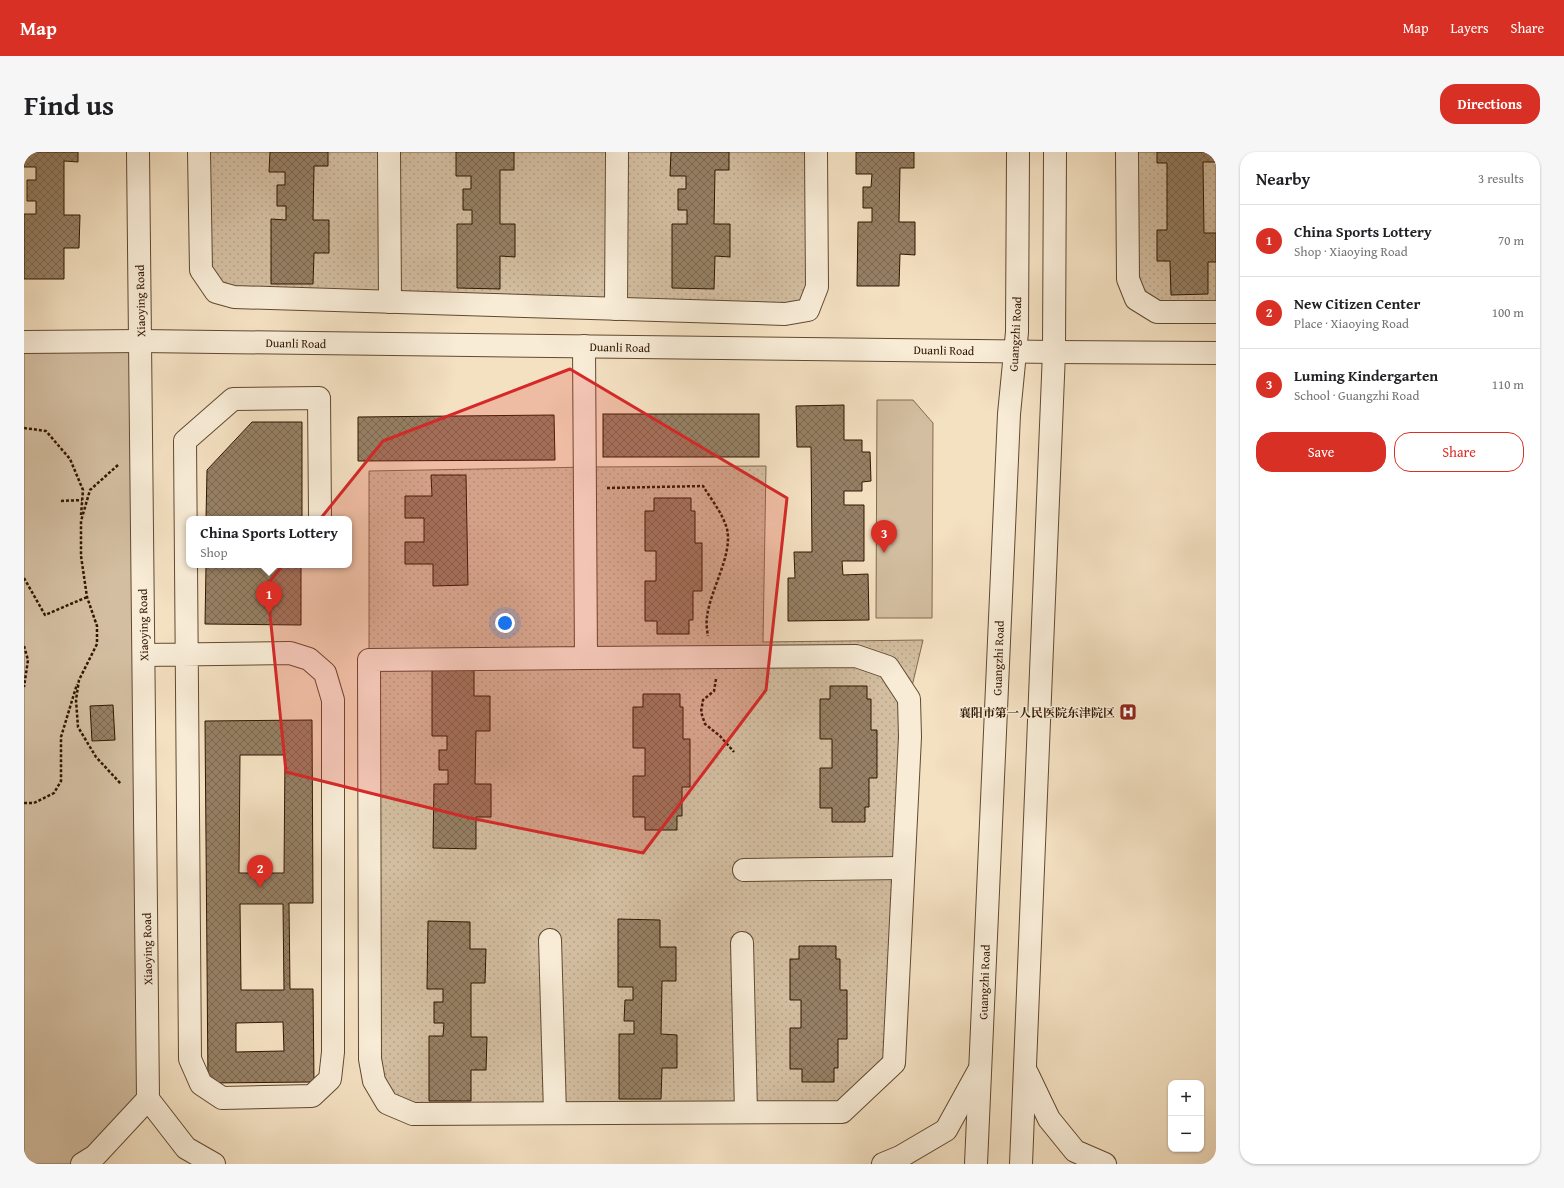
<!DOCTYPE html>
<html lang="en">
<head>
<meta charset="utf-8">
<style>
	:root { --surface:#fff; --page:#f6f6f6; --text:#202124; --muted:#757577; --line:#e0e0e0; --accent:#d93025 }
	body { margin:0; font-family:"Gentium Book Plus","Noto Serif SC",serif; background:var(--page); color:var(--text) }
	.controls { position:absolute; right:12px; bottom:12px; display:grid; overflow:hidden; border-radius:8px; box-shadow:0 1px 3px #0004 }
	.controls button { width:36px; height:36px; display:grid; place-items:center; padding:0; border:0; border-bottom:1px solid var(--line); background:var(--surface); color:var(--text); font:20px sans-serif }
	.you { position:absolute; left:481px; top:471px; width:14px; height:14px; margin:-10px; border:3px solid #fff; border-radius:50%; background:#1a73e8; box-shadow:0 0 0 6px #1a73e833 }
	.badge { display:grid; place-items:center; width:26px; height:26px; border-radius:50%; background:var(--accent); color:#fff; font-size:13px; font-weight:700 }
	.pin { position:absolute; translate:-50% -33px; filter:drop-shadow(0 1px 2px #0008) }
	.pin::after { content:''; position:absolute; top:21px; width:14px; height:12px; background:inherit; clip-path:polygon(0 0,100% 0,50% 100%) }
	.popup { position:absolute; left:162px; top:364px; width:166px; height:52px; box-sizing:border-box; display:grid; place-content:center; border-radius:8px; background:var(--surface); filter:drop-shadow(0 1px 3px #0005); font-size:13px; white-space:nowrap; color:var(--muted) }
	.popup b { font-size:15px; color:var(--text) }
	.popup::after { content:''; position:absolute; left:50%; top:100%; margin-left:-8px; border:8px solid transparent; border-top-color:var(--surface) }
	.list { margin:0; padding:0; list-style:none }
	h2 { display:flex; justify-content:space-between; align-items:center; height:52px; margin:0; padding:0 16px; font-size:17px }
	h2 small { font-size:13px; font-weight:400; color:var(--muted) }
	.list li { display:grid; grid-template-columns:26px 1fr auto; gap:12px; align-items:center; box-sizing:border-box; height:72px; padding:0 16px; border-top:1px solid var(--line) }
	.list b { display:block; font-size:15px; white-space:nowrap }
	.list p { margin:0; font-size:13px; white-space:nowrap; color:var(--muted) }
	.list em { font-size:13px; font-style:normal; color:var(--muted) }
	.actions { display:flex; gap:8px; padding:12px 16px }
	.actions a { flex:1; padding:9px 0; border:1px solid var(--accent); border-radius:16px; text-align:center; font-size:14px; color:var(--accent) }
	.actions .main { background:var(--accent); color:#fff }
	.map { position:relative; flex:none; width:1192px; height:1012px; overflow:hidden; border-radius:16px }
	header { display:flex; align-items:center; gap:24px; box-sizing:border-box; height:56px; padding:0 20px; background:var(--accent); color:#fff }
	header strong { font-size:19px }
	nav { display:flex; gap:22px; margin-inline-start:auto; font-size:14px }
	.intro { display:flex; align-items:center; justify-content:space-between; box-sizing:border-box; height:96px; padding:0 24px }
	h1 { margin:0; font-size:28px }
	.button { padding:10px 18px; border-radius:16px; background:var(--accent); color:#fff; font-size:14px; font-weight:700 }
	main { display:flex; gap:24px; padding:0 24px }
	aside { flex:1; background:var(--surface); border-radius:16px; box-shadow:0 1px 3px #0004 }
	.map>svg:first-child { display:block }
	.grass { fill:url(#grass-dots); stroke:#826a50 }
	.park { fill:#d3bea1; stroke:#826a50 }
	.building { fill:url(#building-cross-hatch); stroke:#311600; fill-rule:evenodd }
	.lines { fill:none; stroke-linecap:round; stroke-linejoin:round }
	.minor-casing { stroke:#624930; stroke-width:24 }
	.path { stroke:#311600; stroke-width:2.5; stroke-dasharray:3 2; stroke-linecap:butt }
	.minor { stroke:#f8ecd7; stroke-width:22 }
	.marked { fill:#d62828; fill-opacity:0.2; stroke:#d62828; stroke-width:3; stroke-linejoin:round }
	.labels { text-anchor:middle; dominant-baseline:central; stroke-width:3; stroke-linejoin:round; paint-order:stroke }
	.street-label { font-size:12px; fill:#311600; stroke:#f8ecd7 }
	.poi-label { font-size:12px; font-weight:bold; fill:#311600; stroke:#f8ecd7; text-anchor:end }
</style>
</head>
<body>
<header>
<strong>Map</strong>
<nav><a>Map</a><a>Layers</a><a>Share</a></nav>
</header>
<div class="intro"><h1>Find us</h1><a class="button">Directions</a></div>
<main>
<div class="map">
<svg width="1192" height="1012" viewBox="0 0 1192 1012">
	<defs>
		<pattern id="grass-dots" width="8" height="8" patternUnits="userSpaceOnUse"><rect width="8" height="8" fill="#d3bea1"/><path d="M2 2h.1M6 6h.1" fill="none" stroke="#b6a389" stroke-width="1.8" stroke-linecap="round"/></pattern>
		<pattern id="building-cross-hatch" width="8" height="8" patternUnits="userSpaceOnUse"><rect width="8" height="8" fill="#968065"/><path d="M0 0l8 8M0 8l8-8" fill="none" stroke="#7b6851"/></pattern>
	</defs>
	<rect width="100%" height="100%" fill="#f4e1c2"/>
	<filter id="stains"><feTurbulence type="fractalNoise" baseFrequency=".005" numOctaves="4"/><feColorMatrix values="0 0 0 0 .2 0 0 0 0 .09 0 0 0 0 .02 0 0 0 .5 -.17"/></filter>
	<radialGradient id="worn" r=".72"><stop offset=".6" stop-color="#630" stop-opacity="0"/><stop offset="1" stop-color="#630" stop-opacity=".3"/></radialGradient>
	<g class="grass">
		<path d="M175,0h617l-8,158 -574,-13 -33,-27z"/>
		<path d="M1104,0h88v160l-80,-13z"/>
		<path d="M742,314l-3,176 160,-2 -14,59 -15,364 -52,49 -429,2 -39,-33 -5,-421v-189l223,-4z"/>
	</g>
	<g class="park">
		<path d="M116,189l8,758 -66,65h-58v-822z"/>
		<path d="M853,248h36l20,23 -1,195h-56z"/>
	</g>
	<g class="building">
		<path d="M0,0h54v10l-14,-1v54h16l-1,33h-15v31h-40v-65h12v-13h-9v-21h9v-13h-12z"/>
		<path d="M246,0h58v14h-14l-1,54h16v33h-15l-1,31h-42v-65l15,1v-14h-9v-21h8v-13h-16z"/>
		<path d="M432,0h58v18h-14v54h15v33l-15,-1v33l-43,-1v-64h15v-14h-9v-21h8v-13h-15z"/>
		<path d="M647,0h58v18h-14l-1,54h16v33l-15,-1 -1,33 -42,-1v-64h15v-14h-9v-21h8v-13h-16z"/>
		<path d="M832,0h58v16h-14l-1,54h16v33l-15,-1 -1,32h-42l1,-64h14v-14h-9v-21h8l1,-13h-16z"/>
		<path d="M1133,0h59v10h-13l1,71h12v29h-8v32l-37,1 -1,-34h-13v-31h10v-67h-10z"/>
		<path d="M820,253v35h18v12h8l1,29 -9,1v9h-18v14h20v56h-22l1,14 25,-1 1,46 -81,1v-43h7l-1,-26h18l-1,-105h-14l-1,-41z"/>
		<rect x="579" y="262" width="156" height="43"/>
		<path d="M530,263l1,45 -197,1v-44z"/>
		<path d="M228,270h50v97h-96l1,-49z"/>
		<path d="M407,323h35l2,110 -35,1v-22h-28v-22h19v-24h-19v-22h27z"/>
		<path d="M630,346h37v13h4v32h7v48h-9v29h-4v14h-32v-13h-12v-40h11v-30h-11v-40h9z"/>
		<path d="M182,413h95v60l-96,-1z"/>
		<path d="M408,517h42v27h16v35h-14l-1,53h16v33h-15v32l-43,-1 1,-64h14v-14h-9v-20h8v-14h-15z"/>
		<path d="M806,534h37v13h4v31h6v48h-8v29h-4v15h-33v-14h-12v-40h12v-29h-12v-40h10z"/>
		<path d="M619,542h37v13h3v32h7v48h-8v29h-5v14h-32v-13h-12v-41h12v-28h-12v-41h10z"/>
		<path d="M89,553l2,35 -23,1 -2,-35z"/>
		<path d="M288,568l1,183h-24l1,86h23l1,93 -106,1 -3,-362zM216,603h45l-1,118h-45zM216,752h43l1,86h-43zM259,870l1,29 -48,1v-29z"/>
		<path d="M594,767l42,1v27h16v34h-14l-1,53 16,1v33h-15l-1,31h-42v-65h15v-13h-10l1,-21h8v-13h-15z"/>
		<path d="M404,769l42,1v27h16l-1,34h-14v54h16l-1,33h-15v31h-42v-65h14l1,-13h-10v-21h9v-13h-16z"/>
		<path d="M775,794h37v13h4v31h7v49h-9v29h-4v14h-32v-13h-12v-41h11v-28h-11v-41h9z"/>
	</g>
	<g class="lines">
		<g class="minor-casing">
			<g id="minor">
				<path d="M114,0l10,947"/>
				<path d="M175,0l2,118 15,22 18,5 551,17 23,-4 9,-23 -1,-135"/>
				<path d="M365,0l1,150"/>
				<path d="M1103,0l1,127 8,20 21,13h59"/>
				<path d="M592,157l1,-157"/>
				<path d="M0,190l116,-1 914,11 162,1"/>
				<path d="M560,194l2,312 270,-2 32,11 21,32 1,38 -16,326 -52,49 -429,2 -26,-11 -13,-22 -4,-22 -1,-399 217,-2"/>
				<path d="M120,503l146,-2 19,6 16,14 8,27v352l-3,27 -18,17 -90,2 -21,-14 -11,-25 -5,-618 48,-42 86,-1 1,117"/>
				<path d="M720,718l159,-2"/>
				<path d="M526,788l5,173"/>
				<path d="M718,791l4,169"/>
				<path d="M1003,921l22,46 26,32 30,13"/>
				<path d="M58,1012l13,-8 53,-57 38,49 28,16"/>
				<path d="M859,1012l17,-7 46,-27 32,-58"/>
				<path d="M952,1012l33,-750 8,-82 1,-180"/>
				<path d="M997,1012l33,-812 1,-200"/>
			</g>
		</g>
		<g class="path">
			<path d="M0,276l22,3 24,28 13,31 -2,25"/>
			<path d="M94,313l-28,25 -9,31v35l6,41 10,29v18l-18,36 -3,20 2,27 18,30 25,27"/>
			<path d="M583,336l96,-2c8,13 20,28 24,43 6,26 -17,61 -20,88 -1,6 0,13 1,19"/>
			<path d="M37,349l21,-1"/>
			<path d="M0,426l21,37 42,-18"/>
			<path d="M0,494l4,14 -4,27"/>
			<path d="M692,527l-2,12 -11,9 -2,12 4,12 15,12 14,16"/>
			<path d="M0,651h10l20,-10 7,-12v-44l16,-53"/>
		</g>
		<use href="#minor" class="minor"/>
	</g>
	<path class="marked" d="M546,217l217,129 -21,192 -123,163 -173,-35 -184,-46 -19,-187 116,-144z"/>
	<defs>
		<g id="hospital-square" transform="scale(0.9)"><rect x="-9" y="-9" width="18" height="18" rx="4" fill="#8f2418" stroke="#f8ecd7"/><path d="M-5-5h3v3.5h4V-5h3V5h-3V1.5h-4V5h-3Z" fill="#fff"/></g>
	</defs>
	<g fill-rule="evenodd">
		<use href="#hospital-square" x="1104" y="560"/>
	</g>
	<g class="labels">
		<g class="street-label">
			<text transform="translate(116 149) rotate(-91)">Xiaoying Road</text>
			<text transform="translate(991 182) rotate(-87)">Guangzhi Road</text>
			<text transform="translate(272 191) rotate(1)">Duanli Road</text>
			<text transform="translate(596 195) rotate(1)">Duanli Road</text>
			<text transform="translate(920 198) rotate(1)">Duanli Road</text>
			<text transform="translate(119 473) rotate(-91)">Xiaoying Road</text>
			<text transform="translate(974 506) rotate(-88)">Guangzhi Road</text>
			<text transform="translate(123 797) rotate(-91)">Xiaoying Road</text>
			<text transform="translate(960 830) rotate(-88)">Guangzhi Road</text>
		</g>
		<g class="poi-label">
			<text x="1091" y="560">襄阳市第一人民医院东津院区</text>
		</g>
	</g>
	<rect width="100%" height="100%" filter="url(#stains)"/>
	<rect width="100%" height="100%" fill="url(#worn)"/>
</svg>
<div class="controls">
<button>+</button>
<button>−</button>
</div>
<div class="you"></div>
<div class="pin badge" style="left:245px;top:462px">1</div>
<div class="popup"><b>China Sports Lottery</b>Shop</div>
<div class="pin badge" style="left:236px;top:736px">2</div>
<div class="pin badge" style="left:860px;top:401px">3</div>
</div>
<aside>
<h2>Nearby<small>3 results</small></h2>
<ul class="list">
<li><span class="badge">1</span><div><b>China Sports Lottery</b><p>Shop · Xiaoying Road</p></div><em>70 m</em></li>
<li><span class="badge">2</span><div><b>New Citizen Center</b><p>Place · Xiaoying Road</p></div><em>100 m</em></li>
<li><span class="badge">3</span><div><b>Luming Kindergarten</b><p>School · Guangzhi Road</p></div><em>110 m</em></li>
</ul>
<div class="actions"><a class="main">Save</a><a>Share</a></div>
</aside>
</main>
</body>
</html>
